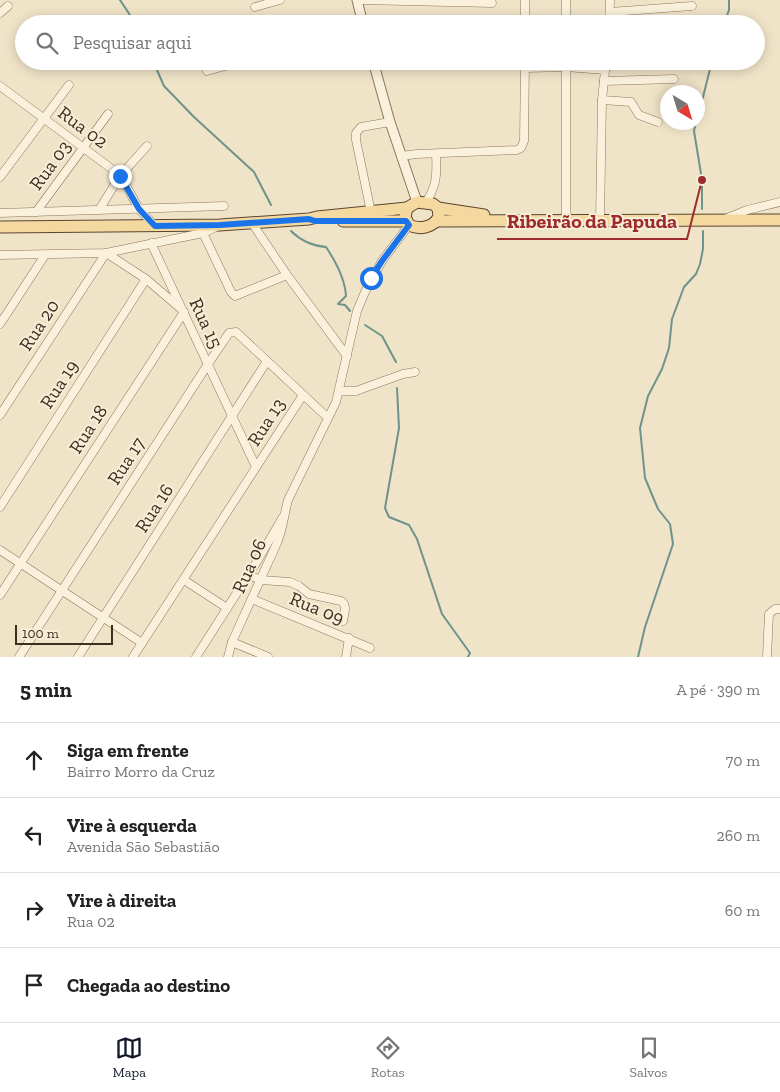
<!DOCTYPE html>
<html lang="pt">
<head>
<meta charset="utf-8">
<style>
	:root { --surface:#fff; --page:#f6f6f6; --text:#222; --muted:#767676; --line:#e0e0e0; --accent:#111827 }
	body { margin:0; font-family:"Zilla Slab",serif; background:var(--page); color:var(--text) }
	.compass { position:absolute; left:660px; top:85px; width:45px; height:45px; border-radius:50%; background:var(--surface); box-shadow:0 2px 12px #0003; rotate:142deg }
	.scale { position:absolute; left:15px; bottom:12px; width:98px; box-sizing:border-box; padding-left:5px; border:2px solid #3d2e20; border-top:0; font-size:14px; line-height:18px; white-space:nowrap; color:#3d2e20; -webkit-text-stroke:4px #f7eed8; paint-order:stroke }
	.stop { position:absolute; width:15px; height:15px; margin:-11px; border:4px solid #1a73e8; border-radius:50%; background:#fff }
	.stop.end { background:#1a73e8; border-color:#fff; box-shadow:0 1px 5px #0008 }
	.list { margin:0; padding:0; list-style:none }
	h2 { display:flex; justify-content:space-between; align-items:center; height:65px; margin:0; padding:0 20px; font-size:21px }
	h2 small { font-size:16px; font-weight:400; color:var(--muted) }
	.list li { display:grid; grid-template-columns:32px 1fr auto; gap:15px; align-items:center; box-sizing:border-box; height:75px; padding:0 20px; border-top:1px solid var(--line) }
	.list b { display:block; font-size:19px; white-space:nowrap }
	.list p { margin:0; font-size:16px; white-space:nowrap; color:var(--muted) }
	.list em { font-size:16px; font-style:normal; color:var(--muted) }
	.icon { flex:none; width:28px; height:28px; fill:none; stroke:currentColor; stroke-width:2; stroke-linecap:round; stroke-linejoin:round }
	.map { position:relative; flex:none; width:780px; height:657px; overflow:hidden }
	.search { position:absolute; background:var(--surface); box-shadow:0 2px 12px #0003; left:15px; right:15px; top:15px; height:55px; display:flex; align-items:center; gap:12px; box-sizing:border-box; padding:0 18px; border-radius:28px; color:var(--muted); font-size:19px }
	.sheet { height:365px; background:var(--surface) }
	nav { display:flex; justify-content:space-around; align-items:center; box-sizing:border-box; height:70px; border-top:1px solid var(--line); background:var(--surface); font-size:14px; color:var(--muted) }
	nav a { display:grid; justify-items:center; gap:2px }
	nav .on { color:var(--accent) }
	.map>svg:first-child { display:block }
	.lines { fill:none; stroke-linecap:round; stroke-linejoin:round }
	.stream { stroke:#6f938a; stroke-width:2 }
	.minor-casing { stroke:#8d765c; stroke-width:9 }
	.tertiary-casing { stroke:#8d765c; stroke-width:11 }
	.primary-casing { stroke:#5b4430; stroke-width:13 }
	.minor { stroke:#faf1dc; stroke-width:8 }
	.tertiary { stroke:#faf1dc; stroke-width:9 }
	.primary { stroke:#f3d9a0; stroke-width:11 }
	.route { stroke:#1a73e8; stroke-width:6 }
	.labels { text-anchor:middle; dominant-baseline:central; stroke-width:4; stroke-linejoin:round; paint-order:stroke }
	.street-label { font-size:19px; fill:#3d2e20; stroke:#f7eed8 }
	.leader { fill:none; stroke:#9e2a2b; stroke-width:2 }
	.callout-dot { fill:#9e2a2b; stroke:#f7eed8; stroke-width:2 }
	.callout-label { font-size:20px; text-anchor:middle; font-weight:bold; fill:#9e2a2b; stroke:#f7eed8; stroke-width:4; stroke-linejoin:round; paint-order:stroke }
</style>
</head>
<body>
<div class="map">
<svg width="780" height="657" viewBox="0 0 780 657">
	<rect width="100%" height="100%" fill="#f0e4c8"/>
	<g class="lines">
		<g class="stream">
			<path d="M120,0l16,24"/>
			<path d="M724,24l5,-14v-10"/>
			<path d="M153,61l11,25 30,31 60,55 17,33"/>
			<path d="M698,117l14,-56"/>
			<path d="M696,122l-2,9 8,49v29"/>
			<path d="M291,231c9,9 22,15 35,16 10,15 19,32 20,49l-8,8 7,1 5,6"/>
			<path d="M365,325l17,11 14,26"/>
			<path d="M397,388l2,40 -14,80 4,9 20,8 8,14 25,75 28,39 -2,4"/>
			<path d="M638,657l7,-30 28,-83 -3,-20 -12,-15 -13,-31 -5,-50 8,-32 14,-27 7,-21 3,-29 12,-32 12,-13 4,-10 3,-15v-18"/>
		</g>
		<g class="minor-casing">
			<g id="minor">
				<path d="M361,0l131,3"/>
				<path d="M525,0v24"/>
				<path d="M566,0v24"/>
				<path d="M255,7l25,-7"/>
				<path d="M610,12l82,-6"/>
				<path d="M0,13l8,-7"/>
				<path d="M609,24l1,-24"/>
				<path d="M525,68l41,-1 39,3"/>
				<path d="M207,71l36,-10"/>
				<path d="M604,81l70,-2"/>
				<path d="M0,86l116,86 7,8 16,29 16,17"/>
				<path d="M602,100l29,2 8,13 19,7"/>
				<path d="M401,156l16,-2 100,-4 4,-2 3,-7 1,-80"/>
				<path d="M0,177l69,-92"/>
				<path d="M426,202c11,-16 11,-29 10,-48"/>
				<path d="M99,210l21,-34 27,-30"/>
				<path d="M36,212l72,-98"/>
				<path d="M371,212l-15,-72v-7l5,-6 29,-5"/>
				<path d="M0,213l224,-7"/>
				<path d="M725,219l22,-9 33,-8"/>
				<path d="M600,221l2,-121 4,-39"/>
				<path d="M566,222v-161"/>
				<path d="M252,223l35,52 60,81"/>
				<path d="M203,233l28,59 4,4 52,-21"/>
				<path d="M151,243l105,224"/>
				<path d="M106,253l40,26 34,29"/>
				<path d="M0,255l106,-2 97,-20 13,-6"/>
				<path d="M0,324l45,-69"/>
				<path d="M339,391h17l47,-17 12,-2"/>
				<path d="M0,415l106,-162"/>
				<path d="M0,507l146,-228"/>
				<path d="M0,550l142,93"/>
				<path d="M248,575l13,5 29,2 9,4 10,8 32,7c7,4 3,13 2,20"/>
				<path d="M184,580l43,28"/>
				<path d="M0,595l184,-283"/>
				<path d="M252,599l118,49"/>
				<path d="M232,642l36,15"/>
				<path d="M19,657l189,-293 21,-31 7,-1 92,86"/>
				<path d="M78,657l189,-296"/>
				<path d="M133,657l170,-262"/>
				<path d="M196,657l60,-94 27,-46"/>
				<path d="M228,657l4,-15 45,-99c6,-14 7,-28 11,-43l48,-98 21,-91 8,-19 17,-31 27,-36"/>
				<path d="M346,657l3,-19"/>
				<path d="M767,657l2,-43 6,-5h5"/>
			</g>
		</g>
		<g class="tertiary-casing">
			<g id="tertiary">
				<path d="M357,0l6,24"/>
				<path d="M373,61l17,61 27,80"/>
			</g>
		</g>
		<g class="primary-casing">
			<g id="primary">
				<path d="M417,202l16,2 5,4 1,8c-5,12 -20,14 -30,9l-4,-8 2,-9z"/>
				<path d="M438,208l46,7"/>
				<path d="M343,221h63"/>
				<path d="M437,221l343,-1"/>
				<path d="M0,227l220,-2 89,-6 8,-2 90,-9"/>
			</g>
		</g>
		<use href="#minor" class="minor"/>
		<use href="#tertiary" class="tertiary"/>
		<use href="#primary" class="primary"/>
	</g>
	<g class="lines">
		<path class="route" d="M120,176l19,33 16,17 65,-1 89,-6 6,2h91l3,4 -27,36 -11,17"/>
	</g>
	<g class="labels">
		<g class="street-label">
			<text transform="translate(83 127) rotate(37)">Rua 02</text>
			<text transform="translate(50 165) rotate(-54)">Rua 03</text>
			<text transform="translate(206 323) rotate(65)">Rua 15</text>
			<text transform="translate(39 325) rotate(-57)">Rua 20</text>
			<text transform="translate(59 384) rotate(-57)">Rua 19</text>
			<text transform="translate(266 422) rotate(-57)">Rua 13</text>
			<text transform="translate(88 429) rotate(-57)">Rua 18</text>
			<text transform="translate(126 461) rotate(-57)">Rua 17</text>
			<text transform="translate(154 508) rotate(-57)">Rua 16</text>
			<text transform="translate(249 566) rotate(-66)">Rua 06</text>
			<text transform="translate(317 608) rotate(22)">Rua 09</text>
		</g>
	</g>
	<path class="leader" d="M702 180L687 239H497"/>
	<circle class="callout-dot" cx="702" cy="180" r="5"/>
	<g class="callout-label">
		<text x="592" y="228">Ribeirão da Papuda</text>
	</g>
</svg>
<svg class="compass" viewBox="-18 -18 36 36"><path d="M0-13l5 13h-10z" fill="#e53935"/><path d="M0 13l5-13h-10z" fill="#767676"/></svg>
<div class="scale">100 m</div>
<div class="stop" style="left:371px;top:278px"></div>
<div class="stop end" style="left:120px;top:176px"></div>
<div class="search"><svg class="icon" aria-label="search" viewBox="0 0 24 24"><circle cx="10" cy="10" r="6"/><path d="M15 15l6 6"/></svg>Pesquisar aqui</div>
</div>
<section class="sheet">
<h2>5 min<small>A pé · 390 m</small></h2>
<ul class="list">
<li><svg class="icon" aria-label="ahead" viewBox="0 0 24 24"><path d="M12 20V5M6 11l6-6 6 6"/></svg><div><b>Siga em frente</b><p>Bairro Morro da Cruz</p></div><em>70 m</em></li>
<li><svg class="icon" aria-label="left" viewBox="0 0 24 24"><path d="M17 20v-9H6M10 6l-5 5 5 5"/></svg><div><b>Vire à esquerda</b><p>Avenida São Sebastião</p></div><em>260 m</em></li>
<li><svg class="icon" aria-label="right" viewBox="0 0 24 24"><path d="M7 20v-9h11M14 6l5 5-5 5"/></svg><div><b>Vire à direita</b><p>Rua 02</p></div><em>60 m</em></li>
<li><svg class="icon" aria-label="arrive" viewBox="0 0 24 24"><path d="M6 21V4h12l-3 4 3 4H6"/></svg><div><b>Chegada ao destino</b></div></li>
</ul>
</section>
<nav>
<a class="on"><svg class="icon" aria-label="map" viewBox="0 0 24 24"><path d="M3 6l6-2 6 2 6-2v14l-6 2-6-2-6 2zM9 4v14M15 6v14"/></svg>Mapa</a>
<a><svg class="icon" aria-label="directions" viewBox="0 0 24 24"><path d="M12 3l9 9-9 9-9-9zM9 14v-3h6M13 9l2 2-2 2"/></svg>Rotas</a>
<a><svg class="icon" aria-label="saved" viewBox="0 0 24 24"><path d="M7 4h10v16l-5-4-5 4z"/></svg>Salvos</a>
</nav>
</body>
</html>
